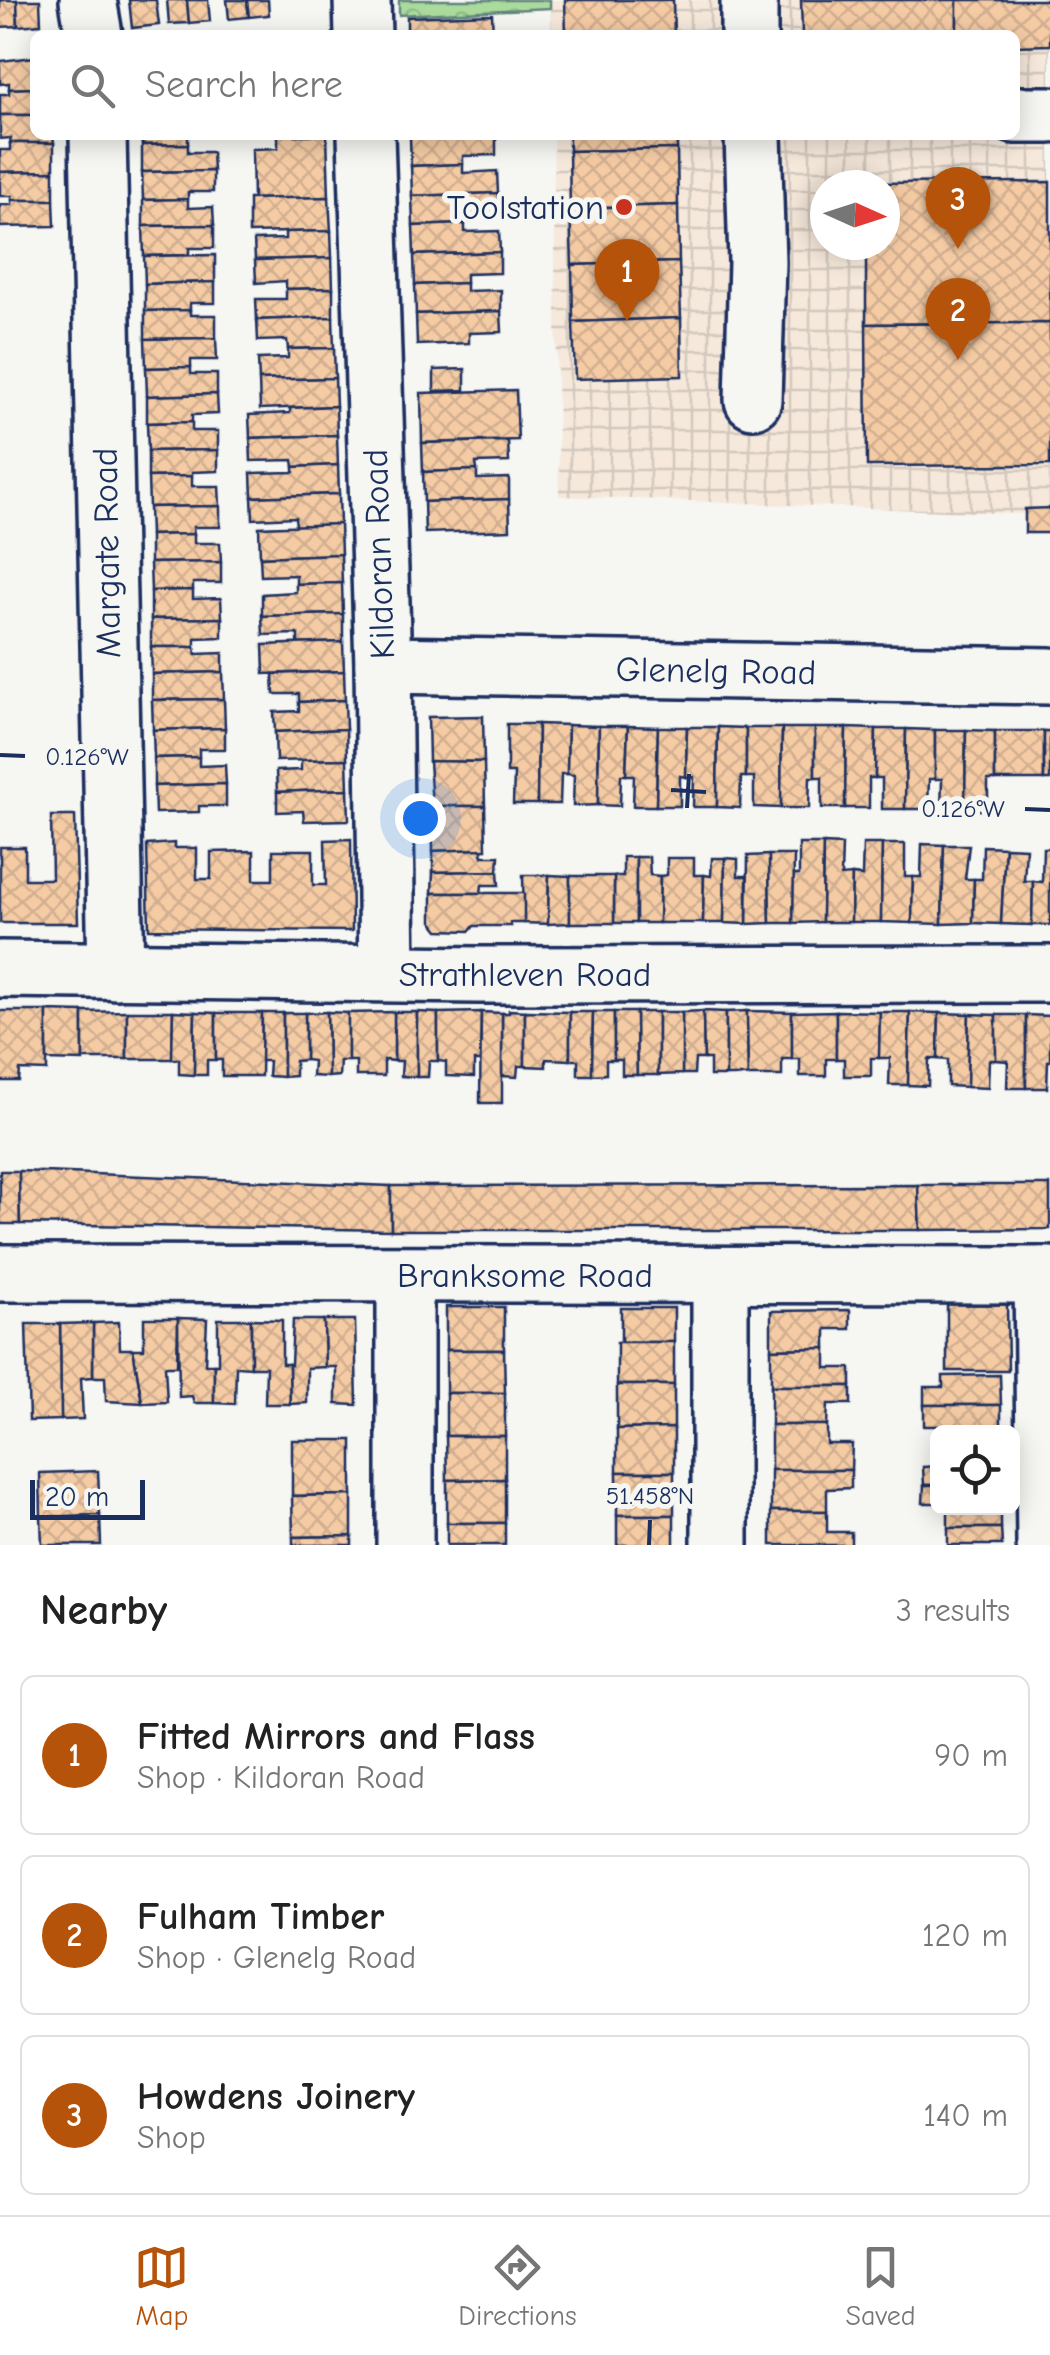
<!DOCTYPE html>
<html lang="en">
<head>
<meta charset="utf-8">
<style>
	:root { --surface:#fff; --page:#f6f6f6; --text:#222; --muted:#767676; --line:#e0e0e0; --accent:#b45309 }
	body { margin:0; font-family:"Comic Neue",sans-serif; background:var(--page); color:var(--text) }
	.controls { position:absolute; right:30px; bottom:30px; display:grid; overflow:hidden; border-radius:15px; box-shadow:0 5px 25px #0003 }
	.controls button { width:90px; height:90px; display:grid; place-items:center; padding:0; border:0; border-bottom:2px solid var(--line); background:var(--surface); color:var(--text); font:50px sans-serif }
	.compass { position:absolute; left:810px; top:170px; width:90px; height:90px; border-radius:50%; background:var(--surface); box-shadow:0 5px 25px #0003; rotate:93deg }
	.scale { position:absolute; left:30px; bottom:25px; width:115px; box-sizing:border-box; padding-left:10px; border:5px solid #1b2f5e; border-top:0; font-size:28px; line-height:35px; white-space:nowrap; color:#1b2f5e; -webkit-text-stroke:8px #f6f6f2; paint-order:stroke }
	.you { position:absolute; left:420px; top:818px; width:35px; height:35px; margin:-25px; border:8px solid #fff; border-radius:50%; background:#1a73e8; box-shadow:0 0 0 15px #1a73e833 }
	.badge { display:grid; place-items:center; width:65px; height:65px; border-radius:50%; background:var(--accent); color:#fff; font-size:32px; font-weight:700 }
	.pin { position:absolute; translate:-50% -82px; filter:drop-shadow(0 2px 5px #0008) }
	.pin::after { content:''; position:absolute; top:52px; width:35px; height:30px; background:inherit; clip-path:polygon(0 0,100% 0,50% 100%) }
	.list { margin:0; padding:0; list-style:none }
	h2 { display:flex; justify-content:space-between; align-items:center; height:130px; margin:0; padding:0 40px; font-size:42px }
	h2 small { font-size:32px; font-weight:400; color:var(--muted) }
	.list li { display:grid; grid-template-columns:65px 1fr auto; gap:30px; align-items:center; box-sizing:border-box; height:160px; margin:0 20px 20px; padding:0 20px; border:2px solid var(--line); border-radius:15px }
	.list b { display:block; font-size:38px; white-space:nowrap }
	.list p { margin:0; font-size:32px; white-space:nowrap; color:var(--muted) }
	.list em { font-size:32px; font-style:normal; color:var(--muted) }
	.icon { flex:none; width:55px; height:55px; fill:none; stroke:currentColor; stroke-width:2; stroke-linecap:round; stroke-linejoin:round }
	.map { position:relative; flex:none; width:1050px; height:1545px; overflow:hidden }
	.search { position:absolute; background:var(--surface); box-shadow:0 5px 25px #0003; left:30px; right:30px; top:30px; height:110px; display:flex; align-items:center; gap:25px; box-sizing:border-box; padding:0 35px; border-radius:15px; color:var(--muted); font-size:38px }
	.sheet { height:670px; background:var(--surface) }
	nav { display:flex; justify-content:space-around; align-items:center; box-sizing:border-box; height:140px; border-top:2px solid var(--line); background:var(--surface); font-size:28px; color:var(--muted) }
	nav a { display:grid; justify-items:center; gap:5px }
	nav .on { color:var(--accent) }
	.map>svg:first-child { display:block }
	.industrial { fill:url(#industrial-grid); fill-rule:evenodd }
	.forest { fill:url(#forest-crowns); stroke:#62857d; stroke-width:2.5 }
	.building { fill:url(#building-cross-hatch); stroke:#1b2f5e; stroke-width:2.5 }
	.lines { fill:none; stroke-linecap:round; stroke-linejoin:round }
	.minor-casing { stroke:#1b2f5e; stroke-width:62 }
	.minor { stroke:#f6f6f2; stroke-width:55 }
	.ticks { fill:none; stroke:#1b2f5e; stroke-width:4 }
	.poi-dot { fill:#c8321e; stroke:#f6f6f2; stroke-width:4 }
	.labels { text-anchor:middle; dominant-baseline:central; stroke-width:10; stroke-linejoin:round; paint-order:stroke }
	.poi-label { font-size:35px; fill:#1b2f5e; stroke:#f6f6f2; text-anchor:end }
	.street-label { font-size:35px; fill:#1b2f5e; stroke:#f6f6f2 }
	.ticks-label { font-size:25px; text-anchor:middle; fill:#1b2f5e; stroke:#f6f6f2; stroke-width:10; stroke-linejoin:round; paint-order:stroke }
</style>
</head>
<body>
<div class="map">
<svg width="1050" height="1545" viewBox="0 0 1050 1545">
	<defs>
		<pattern id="industrial-grid" width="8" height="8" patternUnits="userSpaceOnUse" patternTransform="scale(2.5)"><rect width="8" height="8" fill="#f6e9db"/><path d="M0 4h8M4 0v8" fill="none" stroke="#d2c8be"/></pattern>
		<pattern id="forest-crowns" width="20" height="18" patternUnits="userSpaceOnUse" patternTransform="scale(2.5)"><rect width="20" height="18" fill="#aadb9c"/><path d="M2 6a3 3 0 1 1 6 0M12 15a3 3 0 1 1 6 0" fill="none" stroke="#92bc89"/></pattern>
		<pattern id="building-cross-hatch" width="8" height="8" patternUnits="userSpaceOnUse" patternTransform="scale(2.5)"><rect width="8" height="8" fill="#f5cba4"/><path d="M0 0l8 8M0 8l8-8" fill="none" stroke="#d1af90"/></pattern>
	</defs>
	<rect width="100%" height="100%" fill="#f6f6f2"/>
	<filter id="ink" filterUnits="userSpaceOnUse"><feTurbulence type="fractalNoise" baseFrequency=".01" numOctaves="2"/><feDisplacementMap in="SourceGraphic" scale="20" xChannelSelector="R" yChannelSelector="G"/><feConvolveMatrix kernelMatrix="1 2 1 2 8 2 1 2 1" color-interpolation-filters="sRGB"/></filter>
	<g filter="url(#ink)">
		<path class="industrial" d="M551,0h499v515l-491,-19 -6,-361h462v-100h-464zM825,185h60v60h-60z"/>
		<path class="forest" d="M399,0h151v8l-151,7z"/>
		<g class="building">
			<path d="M0,0h17l1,26 -18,1z"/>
			<path d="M17,0h23l1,24 -23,2z"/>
			<path d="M129,0h27l3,25 -27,3z"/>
			<path d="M167,0h20l2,23 -20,1z"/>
			<path d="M187,0h21l2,21 -21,2z"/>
			<path d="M227,0h20l2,17 -20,2z"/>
			<path d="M247,0h21l1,15 -20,2z"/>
			<path d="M565,0h108l1,35h-108z"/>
			<path d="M801,0h156v35h-155z"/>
			<path d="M957,0h93v45l-35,1v-11h-58z"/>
			<path d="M492,14l1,21h-86v-18z"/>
			<path d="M35,57v31l-26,1v-6l-9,1v-23z"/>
			<path d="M35,88v27h-35v-21h9v-5z"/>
			<path d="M0,115h35v20h18l1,8h-44l1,-5 -11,1z"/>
			<path d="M141,135h74l-27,1v8l-46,1z"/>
			<path d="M278,135h49l2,62 -76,2 -1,-50 26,-1z"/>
			<path d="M496,135v20l-33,1v8l-52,2 -1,-29z"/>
			<path d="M569,135h108v14l-108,2z"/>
			<path d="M10,143h44v28l-54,1v-22h10z"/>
			<path d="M188,144v8h24l1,19 -71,1v-27z"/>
			<path d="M677,149l1,56 -108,3 -1,-57z"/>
			<path d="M463,164v9l34,-2 1,22 -86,3 -1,-30z"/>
			<path d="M54,171v29h-42v-4h-12v-24z"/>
			<path d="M213,171v21h-25v7l-45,1 -1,-28z"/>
			<path d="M1050,182v141l-184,1v-79h19v-60h-19v-2z"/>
			<path d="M498,193v21l-34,2 1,8 -52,2 -1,-30z"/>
			<path d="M329,197l2,34 -82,2v-34z"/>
			<path d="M188,199v9l25,-1 1,18 -71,1v-26z"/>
			<path d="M12,200h42l1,26 -55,1v-22h12z"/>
			<path d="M678,205l1,57 -107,3 -2,-57z"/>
			<path d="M465,224v8l34,-1 1,21 -86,3 -1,-29z"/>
			<path d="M214,225v23h-25v7l-45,1 -1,-30z"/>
			<path d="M331,231l1,27 -77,2 -1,-20 31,-1v-7z"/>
			<path d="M500,252v21l-34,1v9l-51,2 -1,-30z"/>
			<path d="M215,255v27l-70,2 -1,-28z"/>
			<path d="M332,258l1,30 -47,1v-8l-30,2 -1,-23z"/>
			<path d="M679,262l2,56 -108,4 -1,-57z"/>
			<path d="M215,282v21h-25v7l-45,1v-27z"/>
			<path d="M466,283v8l35,-1v21l-85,3 -1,-29z"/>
			<path d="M333,288v29l-76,3 -1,-21h30v-10z"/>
			<path d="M190,310v5h26v23l-71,1v-28z"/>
			<path d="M501,311l1,21 -33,1v10l-52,2 -1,-31z"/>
			<path d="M333,317l1,31 -46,1 -1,-9 -29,1 -1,-21z"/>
			<path d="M681,318l1,58 -107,3 -2,-57z"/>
			<path d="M1050,323v142l-183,1 -1,-142z"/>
			<path d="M216,338l1,22h-26v7l-45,1 -1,-29z"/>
			<path d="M334,348l1,30 -76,2 -1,-21 30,-1v-9z"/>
			<path d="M191,367v7h26v20l-70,2 -1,-28z"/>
			<path d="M465,369v21l-31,1v-21z"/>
			<path d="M335,378l1,28 -76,3 -1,-29z"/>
			<path d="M516,390l2,50 -96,3 -1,-50z"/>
			<path d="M217,394l1,20 -26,1v7l-45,1v-27z"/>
			<path d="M336,406l1,29 -87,3 -1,-23 41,-2v-5z"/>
			<path d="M192,422v9h26v19l-70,1 -1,-28z"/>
			<path d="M337,435l1,30 -44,2 -1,-7 -42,1 -1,-23z"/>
			<path d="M508,441l1,21 -33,1 1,7 -54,2 -1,-29z"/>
			<path d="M218,450v21l-26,1v4l-44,1v-26z"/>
			<path d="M338,465l1,29 -87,3 -1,-24 43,-1v-5z"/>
			<path d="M477,470v9l32,-1v21l-85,3 -1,-30z"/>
			<path d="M192,476v10h27l1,20 -71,1 -1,-30z"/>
			<path d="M339,494l1,30 -44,2 -1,-9 -42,2 -1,-22z"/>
			<path d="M509,499l1,31 -85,3 -1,-31z"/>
			<path d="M220,506v21h-27l1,7 -44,1 -1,-28z"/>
			<path d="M1050,508v25h-25v-24z"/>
			<path d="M340,524l1,30 -81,3 -1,-30z"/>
			<path d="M194,534v9h26l1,19 -71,1v-28z"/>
			<path d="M341,554l1,29 -46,1v-9l-35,1 -1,-19z"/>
			<path d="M221,562v21h-28v7l-42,1 -1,-28z"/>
			<path d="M342,583l1,31 -81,2v-22l34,-2v-8z"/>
			<path d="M193,590v9l28,-1 1,20 -71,1v-28z"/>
			<path d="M343,614v28l-45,2v-10l-35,1 -1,-19z"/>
			<path d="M222,618v19l-27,1v9h-44v-28z"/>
			<path d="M343,642l1,29 -80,3 -1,-29z"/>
			<path d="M151,647h44l1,7 27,-1v19l-71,2z"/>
			<path d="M344,671l1,29 -46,2v-8h-25l-1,-20z"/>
			<path d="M223,672l1,27 -72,1v-26z"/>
			<path d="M224,699l1,29 -72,2 -1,-30z"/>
			<path d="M345,700l1,29 -71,3 -1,-20 25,-1v-9z"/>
			<path d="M483,716l1,46 -55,-1 -1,-44z"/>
			<path d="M507,724h31l-1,80h-24l1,-31h-7z"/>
			<path d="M538,724l30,1 -1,49h-6l-1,30h-23z"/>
			<path d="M568,725l31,1 -1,79 -25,1 1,-31 -7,-1z"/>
			<path d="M599,726h29l-2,49h-5l-1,31 -22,-1z"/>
			<path d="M628,726l30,1 -2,79h-23l1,-31h-8z"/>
			<path d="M658,727h29l-1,50 -6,-1v30h-24z"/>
			<path d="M687,727h31l-1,80h-24l1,-30h-8z"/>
			<path d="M718,727l28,1v49h-5l-1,31 -23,-1z"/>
			<path d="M225,728v21h-26v8l-45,1 -1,-28z"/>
			<path d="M746,728h36l-1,80 -27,-1v-30h-8z"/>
			<path d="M782,728h33v49h-5l-1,31h-28z"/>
			<path d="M815,728h31l-1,80h-23v-31h-7z"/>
			<path d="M846,728l30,1 -1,49h-6v30h-24z"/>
			<path d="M346,729l1,30 -71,2 -1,-29z"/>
			<path d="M876,729h30l-1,80h-23v-31h-7z"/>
			<path d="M906,729l29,1v49h-6l-1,30h-23z"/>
			<path d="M935,730h31l-1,80h-24l1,-31h-7z"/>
			<path d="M966,730l29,1v49h-7v30h-23z"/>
			<rect x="995" y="731" width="49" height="49"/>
			<rect x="1044" y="731" width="6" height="49"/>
			<path d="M199,757v9l26,-1 1,19 -72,2v-28z"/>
			<path d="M347,759l1,30 -71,3 -1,-21 25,-1v-10z"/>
			<path d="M429,761l55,1 1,44h-53z"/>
			<path d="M226,784v22h-27v6l-44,1 -1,-27z"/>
			<path d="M348,789l1,31 -45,1 -1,-10 -26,1v-20z"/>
			<path d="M432,806h53l1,43 -53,2z"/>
			<path d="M51,816h24l3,107h-78v-76h25v32h27z"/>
			<path d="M351,839l1,92 -203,-2 -2,-84 27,-2v5h23v31h14v-27l43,-1v29h19v-30h40v35h13l-1,-45z"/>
			<path d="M799,844h24l-1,78 -29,1v-48h6z"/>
			<path d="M823,844l19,1 -1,31 11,-1 -1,47h-29z"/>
			<path d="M863,844h19l-1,78h-30l1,-47 10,1z"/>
			<path d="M882,844h23v33h8l-1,46 -31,-1z"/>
			<path d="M922,844l22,1 -2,79 -30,-1 1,-46h8z"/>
			<path d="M944,845h25l-4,34h9l-1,44 -31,1z"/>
			<path d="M983,846l22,1 -4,77 -28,-1 1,-44h8z"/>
			<path d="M1005,847l21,1 -2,33h9l-1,44 -31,-1z"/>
			<path d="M1043,848h7v77h-18l1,-44 9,1z"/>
			<path d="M482,849v7h17l-1,15 -65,1v-21z"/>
			<path d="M769,855l1,68 -23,1 1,-68z"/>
			<path d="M769,855h25l-1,68h-23z"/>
			<path d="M623,857h13v66h-22v-47h9z"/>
			<path d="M636,857h13l1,18 10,1 -1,47h-23z"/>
			<path d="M667,858h27v17h10l-1,48h-44l1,-47 7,-1z"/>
			<path d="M712,858h13l-1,65h-21l1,-48 7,1z"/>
			<path d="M725,858l13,1v17h9v48l-23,-1z"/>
			<path d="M498,871l1,14h-17l-1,8h-49l1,-21z"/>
			<path d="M523,875h26l-1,49 -24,-1z"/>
			<path d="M549,875l21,1v47l-22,1z"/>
			<rect x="570" y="876" width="44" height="47"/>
			<path d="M432,893h92v30h-14l1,3h-37l-4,5 -31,-1 -7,-9z"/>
			<path d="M509,1010l16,1v55h-7l-1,11 -15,-1v-63h7z"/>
			<path d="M0,1011h47v60l-27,-1 -1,11h-19z"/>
			<path d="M47,1011l36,1v49l-36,-1z"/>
			<path d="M127,1011v48h-44v-47z"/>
			<path d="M127,1011h46l-1,48h-45z"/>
			<path d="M173,1011l22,1 -1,63 -15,-1v-15h-7z"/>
			<path d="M525,1011l45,1v48l-24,-1v8l-21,-1z"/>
			<path d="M703,1011l1,48h-9l-1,15h-12v-62z"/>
			<path d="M703,1011l23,1v64h-16v-17h-6z"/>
			<path d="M747,1011l1,65h-22v-64z"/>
			<path d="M747,1011l45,1v47h-10v17h-34z"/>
			<path d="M836,1011v48h-10v17h-26v-17h-8v-47z"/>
			<path d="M836,1011l44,1 -1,46h-8v18h-27v-17h-8z"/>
			<path d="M195,1012l21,1v47h-9v15h-13z"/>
			<path d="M327,1012l21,1v48h-8l-1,15 -11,1z"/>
			<path d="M327,1012l1,65 -16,-1 1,-15 -8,-1v-47z"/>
			<path d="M394,1012h23v65l-16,-1 1,-15h-8z"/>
			<path d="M394,1012v49l-10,-1v16h-28v-15h-8v-48z"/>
			<path d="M417,1012l21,1v48h-9l-1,16h-11z"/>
			<path d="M481,1012l-1,49h-6v16l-28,-1v-14l-8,-1v-48z"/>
			<path d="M481,1012l21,1v90h-22z"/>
			<path d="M570,1012h23l-1,63h-14v-15h-8z"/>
			<path d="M593,1012h21v48h-8v14l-14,1z"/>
			<path d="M614,1012h22l1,63h-15v-15h-8z"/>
			<path d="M636,1012h22v63h-21z"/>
			<path d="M658,1012h24v62l-24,1z"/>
			<path d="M880,1012h30l-2,73h-19l1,-27h-11z"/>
			<path d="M910,1012l29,1 -1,46h-9l-1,27 -20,-1z"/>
			<path d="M216,1013h46l-1,63h-39v-16h-6z"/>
			<path d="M262,1013h21v64l-15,-1 1,-15h-8z"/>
			<path d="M283,1013h22v47l-10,1v15l-12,1z"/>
			<path d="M939,1013l30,1 -2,73 -19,-1v-26l-10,-1z"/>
			<path d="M969,1014l27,1v45h-7l-1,28 -21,-1z"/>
			<path d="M996,1015h30v73h-19l1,-27 -12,-1z"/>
			<path d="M1026,1015l24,1v45h-2l-1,27h-21z"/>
			<path d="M0,1171h19l1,53h-20z"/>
			<path d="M19,1171l372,15v44l-371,-6z"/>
			<path d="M918,1185l2,45h-529v-44z"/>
			<path d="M918,1185h132v44l-130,1z"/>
			<path d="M1007,1301l1,70h-61v-69z"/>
			<rect x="446" y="1307" width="58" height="43"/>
			<rect x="621" y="1308" width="53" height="34"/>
			<path d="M850,1310v19h-24v19l-55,1v-38z"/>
			<path d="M144,1318h34l-1,48h-12l2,36 -25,1 -9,-54h11z"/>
			<path d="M178,1318l29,1 -2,45h9v39h-20l-2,-7 -13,1z"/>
			<path d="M218,1319h33v48l-15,-1 -1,38 -21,-1v-39h4z"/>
			<path d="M251,1319l31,1v44h7l1,40h-25l1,-37h-15z"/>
			<path d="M293,1320h31l1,47 -18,1v35l-17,1 -1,-40 2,1z"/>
			<path d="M324,1320h31l2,85 -21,-1v-37h-11z"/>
			<path d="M119,1322l1,27h13l9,54 -36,-2 -1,-24h-12v-54z"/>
			<path d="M93,1323v54l-12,1 2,41 -22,1 -1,-96z"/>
			<path d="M26,1324h34l1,96 -32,1z"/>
			<rect x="617" y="1342" width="57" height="43"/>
			<path d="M826,1348v20h25v18h-80v-37z"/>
			<path d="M446,1350h58l1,43h-59z"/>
			<path d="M1000,1375l1,30h-77v-18h19v-11z"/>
			<path d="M617,1385h57v43l-57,1z"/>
			<path d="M771,1386h80v18h-23l-1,21h-56z"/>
			<rect x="446" y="1393" width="59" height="43"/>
			<path d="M924,1405h77v27h-53v-6h-24z"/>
			<path d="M771,1425h56v19h25l-1,26h-80z"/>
			<path d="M674,1428v44h-57v-43z"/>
			<path d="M446,1436h59v43l-58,1z"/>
			<path d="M292,1440h60v55l-60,1z"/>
			<path d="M938,1466v19h-14l-1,-18z"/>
			<path d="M771,1470h80v18l-24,1v22h-56z"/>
			<path d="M98,1471l2,44 -59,2 -1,-44z"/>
			<rect x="617" y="1472" width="57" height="43"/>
			<path d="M505,1479v44h-58v-43z"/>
			<path d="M924,1485h14v18h-15z"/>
			<path d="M352,1495v41l-59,1 -1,-41z"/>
			<rect x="948" y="1508" width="53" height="20"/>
			<path d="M771,1511h56v21h24v13h-80z"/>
			<path d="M100,1515l1,30h-59l-1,-28z"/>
			<rect x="617" y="1515" width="57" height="30"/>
			<rect x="447" y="1523" width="58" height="22"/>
			<path d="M948,1528h53l1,17h-54z"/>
			<path d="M352,1536v9h-59v-8z"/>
		</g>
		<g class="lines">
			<g class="minor-casing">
				<g id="minor">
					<path d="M88,0l6,35"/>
					<path d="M362,0l1,35"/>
					<path d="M749,0v35"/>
					<path d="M1015,115h35"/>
					<path d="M98,135l18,836"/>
					<path d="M366,135l17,530 4,308"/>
					<path d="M753,135l4,127 -4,138"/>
					<path d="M383,665l667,11"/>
					<path d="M0,969l478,6 572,-1"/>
					<path d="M0,1273l1050,2"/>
					<path d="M1042,1275l3,270"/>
					<path d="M405,1545v-270"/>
					<path d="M720,1545v-270"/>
				</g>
			</g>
			<use href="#minor" class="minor"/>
		</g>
	</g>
	<path class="ticks" d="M0,755l25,1M671,790l35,2M687,808l2,-34M1025,809l25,1M649,1545l1,-25"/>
	<circle class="poi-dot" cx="624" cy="207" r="10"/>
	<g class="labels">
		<g class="poi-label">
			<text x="604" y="207">Toolstation</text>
		</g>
		<g class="street-label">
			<text transform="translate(107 553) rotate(-91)">Margate Road</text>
			<text transform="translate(379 554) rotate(-92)">Kildoran Road</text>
			<text transform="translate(716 671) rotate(1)">Glenelg Road</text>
			<text x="525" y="974">Strathleven Road</text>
			<text x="525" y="1275">Branksome Road</text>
		</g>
	</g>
	<g class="ticks-label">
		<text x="87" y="765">0.126°W</text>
		<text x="963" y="817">0.126°W</text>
		<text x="650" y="1504">51.458°N</text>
	</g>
</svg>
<div class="controls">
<button><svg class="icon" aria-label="locate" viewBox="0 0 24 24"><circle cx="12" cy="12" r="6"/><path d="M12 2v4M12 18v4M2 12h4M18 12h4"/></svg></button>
</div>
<svg class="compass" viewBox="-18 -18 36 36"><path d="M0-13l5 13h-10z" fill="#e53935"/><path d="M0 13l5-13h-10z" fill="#767676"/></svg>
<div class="scale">20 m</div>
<div class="you"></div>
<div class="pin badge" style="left:627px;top:321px">1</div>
<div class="pin badge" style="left:958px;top:360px">2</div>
<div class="pin badge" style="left:958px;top:249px">3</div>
<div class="search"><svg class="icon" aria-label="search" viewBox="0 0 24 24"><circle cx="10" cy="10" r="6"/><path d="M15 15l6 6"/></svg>Search here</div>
</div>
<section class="sheet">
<h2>Nearby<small>3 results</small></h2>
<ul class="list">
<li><span class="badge">1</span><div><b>Fitted Mirrors and Flass</b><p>Shop · Kildoran Road</p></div><em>90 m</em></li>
<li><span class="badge">2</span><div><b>Fulham Timber</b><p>Shop · Glenelg Road</p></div><em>120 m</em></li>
<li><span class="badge">3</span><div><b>Howdens Joinery</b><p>Shop</p></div><em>140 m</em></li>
</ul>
</section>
<nav>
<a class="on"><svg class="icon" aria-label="map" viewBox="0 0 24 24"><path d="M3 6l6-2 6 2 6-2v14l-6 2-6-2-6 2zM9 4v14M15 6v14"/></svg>Map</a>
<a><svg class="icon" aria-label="directions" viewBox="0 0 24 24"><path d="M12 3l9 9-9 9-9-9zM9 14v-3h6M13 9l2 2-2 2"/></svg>Directions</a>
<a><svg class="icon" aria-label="saved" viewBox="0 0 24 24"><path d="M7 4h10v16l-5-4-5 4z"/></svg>Saved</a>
</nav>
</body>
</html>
